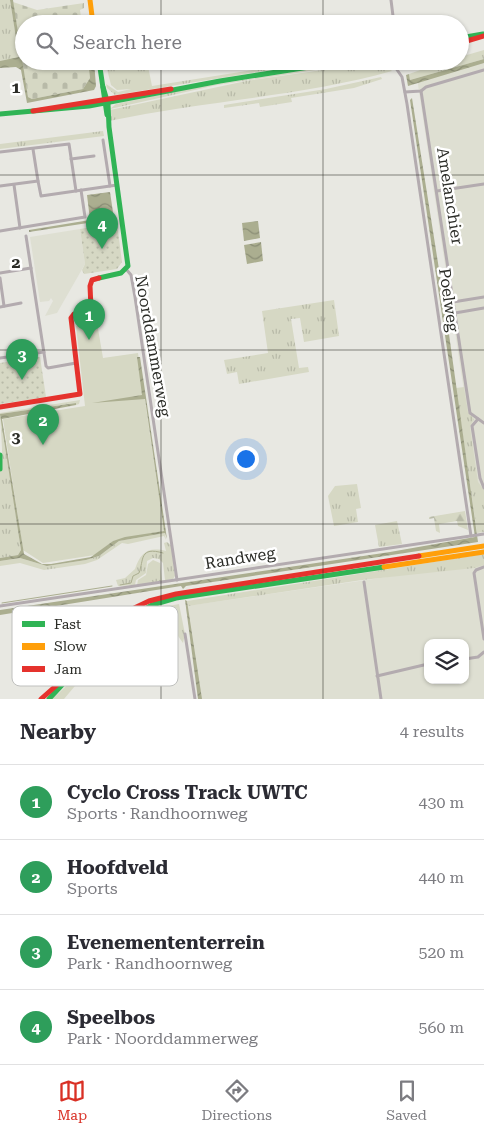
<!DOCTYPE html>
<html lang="en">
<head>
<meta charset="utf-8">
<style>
	:root { --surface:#fff; --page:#f7f7f7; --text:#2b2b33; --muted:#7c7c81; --line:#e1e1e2; --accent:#d93025 }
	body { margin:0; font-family:"Roboto Serif",serif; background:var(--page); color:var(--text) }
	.controls { position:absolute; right:15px; bottom:15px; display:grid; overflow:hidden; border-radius:10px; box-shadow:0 1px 4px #0004 }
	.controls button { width:45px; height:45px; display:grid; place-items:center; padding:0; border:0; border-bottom:1px solid var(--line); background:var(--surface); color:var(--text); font:25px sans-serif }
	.you { position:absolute; left:245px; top:458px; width:18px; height:18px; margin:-12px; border:4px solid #fff; border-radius:50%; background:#1a73e8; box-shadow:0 0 0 8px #1a73e833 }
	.badge { display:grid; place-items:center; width:32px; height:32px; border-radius:50%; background:var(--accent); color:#fff; font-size:16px; font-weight:700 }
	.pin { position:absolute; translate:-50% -41px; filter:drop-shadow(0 1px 2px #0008) }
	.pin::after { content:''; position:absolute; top:26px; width:18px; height:15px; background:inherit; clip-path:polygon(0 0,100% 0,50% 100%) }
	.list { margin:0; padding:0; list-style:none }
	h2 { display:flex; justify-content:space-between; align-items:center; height:65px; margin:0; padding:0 20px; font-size:21px }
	h2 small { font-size:16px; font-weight:400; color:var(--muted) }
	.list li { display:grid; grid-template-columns:32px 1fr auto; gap:15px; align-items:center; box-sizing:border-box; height:75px; padding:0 20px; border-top:1px solid var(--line) }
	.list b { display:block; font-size:19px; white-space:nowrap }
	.list p { margin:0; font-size:16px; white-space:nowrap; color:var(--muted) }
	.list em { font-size:16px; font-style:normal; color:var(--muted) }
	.icon { flex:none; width:28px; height:28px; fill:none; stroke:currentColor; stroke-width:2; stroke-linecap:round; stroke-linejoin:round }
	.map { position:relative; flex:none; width:484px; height:699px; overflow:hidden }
	.search { position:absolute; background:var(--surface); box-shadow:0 1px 4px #0004; left:15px; right:15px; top:15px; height:55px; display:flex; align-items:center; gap:12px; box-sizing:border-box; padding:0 18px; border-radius:28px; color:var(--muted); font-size:19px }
	.sheet { height:365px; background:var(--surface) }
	nav { display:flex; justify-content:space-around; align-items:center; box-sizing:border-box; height:70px; border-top:1px solid var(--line); background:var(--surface); font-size:14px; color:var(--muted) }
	nav a { display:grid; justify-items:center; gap:2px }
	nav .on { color:var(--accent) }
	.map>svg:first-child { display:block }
	.built { fill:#dedfd2; fill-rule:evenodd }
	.grass { fill:url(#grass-tufts) }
	.forest { fill:url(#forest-firs) }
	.cemetery { fill:url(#cemetery-stones) }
	.park { fill:url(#park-dots) }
	.pitch { fill:#d6d8c4 }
	.water { fill:url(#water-waves) }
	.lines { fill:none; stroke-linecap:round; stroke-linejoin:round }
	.stream { stroke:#abae90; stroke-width:1 }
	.street { stroke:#b3abaf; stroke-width:3 }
	.fast { stroke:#30b455; stroke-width:5 }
	.slow { stroke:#ff9f0a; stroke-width:5 }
	.jam { stroke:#e5322d; stroke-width:5 }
	.grid { fill:none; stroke:#2b2c27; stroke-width:1; stroke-opacity:0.55 }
	.labels { text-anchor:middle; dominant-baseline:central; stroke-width:5; stroke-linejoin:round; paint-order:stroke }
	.street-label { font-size:16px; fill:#2b2c27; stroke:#fff }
	.key { fill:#fff; stroke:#bfc0be; stroke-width:1 }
	.key-label { font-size:14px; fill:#2b2c27 }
	.grid-label { font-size:16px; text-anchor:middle; font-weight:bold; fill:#2b2c27; stroke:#fff; stroke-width:5; stroke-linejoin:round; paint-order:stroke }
</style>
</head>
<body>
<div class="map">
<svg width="484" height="699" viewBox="0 0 484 699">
	<defs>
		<pattern id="grass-tufts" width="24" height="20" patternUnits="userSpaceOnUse" patternTransform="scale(1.25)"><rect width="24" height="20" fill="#d6d8c4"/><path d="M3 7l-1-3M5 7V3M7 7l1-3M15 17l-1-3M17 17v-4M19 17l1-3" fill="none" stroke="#b8baa8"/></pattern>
		<pattern id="forest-firs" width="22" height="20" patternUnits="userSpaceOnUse" patternTransform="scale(1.25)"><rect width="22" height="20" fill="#d6d8c4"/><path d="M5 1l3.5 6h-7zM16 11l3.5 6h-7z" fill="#b8baa8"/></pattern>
		<pattern id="cemetery-stones" width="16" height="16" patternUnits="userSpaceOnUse" patternTransform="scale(1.25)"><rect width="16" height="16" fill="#d6d8c4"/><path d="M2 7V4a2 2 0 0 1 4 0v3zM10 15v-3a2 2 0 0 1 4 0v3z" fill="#b8baa8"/></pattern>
		<pattern id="park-dots" width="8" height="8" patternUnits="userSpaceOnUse" patternTransform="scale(1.25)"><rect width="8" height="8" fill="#d6d8c4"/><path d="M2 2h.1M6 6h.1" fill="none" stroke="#b8baa8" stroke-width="1.8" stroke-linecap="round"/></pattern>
		<pattern id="water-waves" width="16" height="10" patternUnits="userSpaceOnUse" patternTransform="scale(1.25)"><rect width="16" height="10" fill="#abae90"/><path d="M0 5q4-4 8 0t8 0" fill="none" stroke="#8b8e76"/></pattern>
	</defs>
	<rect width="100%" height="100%" fill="#e8e8e2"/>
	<g class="built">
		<path d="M484,61v464l-67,-447z"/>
		<path d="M80,229l5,35 -28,49 -12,3 8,-15 -2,-3 -2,3 -9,1 -10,-65z"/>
		<path d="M484,563v136h-284l-14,-93zM428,643h37v37h-37z"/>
	</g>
	<g class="grass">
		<path d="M0,0h10l9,56 -1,3 -18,2z"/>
		<path d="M484,50v9l-74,21 -1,-6 37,-13h14v-4z"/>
		<path d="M105,61h42l5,25 157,-25h16l-210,34 -8,-7 -1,-4 12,8 13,-3 -14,1 -6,-5z"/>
		<path d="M362,61h13l-158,24 -107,24 6,-5 71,-15z"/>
		<path d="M378,62l7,2 7,7c-88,25 -189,30 -283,50l1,-11 136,-29z"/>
		<path d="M381,77l1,2 -28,9 -63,10 1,4 -32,5 -1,-4 -35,5v-3l102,-16z"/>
		<path d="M103,131l1,5 -104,13v-5z"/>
		<path d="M334,300l5,36 -35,6 -4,-24 -9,1 8,49 9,-1 1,5 -70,12 -2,-12 -10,2 -3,-14 44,-7 -6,-42z"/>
		<path d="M464,387l4,25 6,7 -4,8 8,55 6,8v42l-7,1 -21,-145z"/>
		<path d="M80,400l-1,4 -3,1v-2l-75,11 20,136 -3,5 -18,3v-87c5,-5 0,-48 0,-58z"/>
		<path d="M357,484l4,24 -5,1 2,13 -24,4 -6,-30 7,-10z"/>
		<path d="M397,521l5,23 -23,3 -4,-22z"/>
		<path d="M165,533l1,7 -2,-4 -36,8 -6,-1 -25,17 -12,4 -41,6 -24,-7 -20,3v-5l20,-3 27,8 39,-6 13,-4 20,-15z"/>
		<path d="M167,542l4,3 4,31 -2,3 -36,6 1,-5 8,-5 2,-11 5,-4 7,3 2,17h3l-2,-17 -4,-4 -6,-1 -6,3 -1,12 -10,7 -1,5 -17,1 -2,-6 9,-2 10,-9c5,-15 12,-23 31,-18l-2,-8z"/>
		<path d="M484,554v11l-10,3 -112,12 -174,26 -1,-5z"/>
		<path d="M179,604l6,30 -2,9 -5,-7c-11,5 -24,9 -33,-2 -4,-4 -5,-9 -8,-13l-20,15 -53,63h-12c42,-34 50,-72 104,-93l-6,5 -2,11 7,10h10l10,-10 -3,-16h-3l3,16 -7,8 -6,1 -6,-4 -3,-12 8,-7z"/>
	</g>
	<path class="forest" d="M465,511l3,19 -10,-4 -1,-5 -18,3 1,9 -4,-2 -2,-13 -5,1v-2z"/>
	<path class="cemetery" d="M13,2l24,8 47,-7v5l-4,2 2,14h-58v37h64l2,17 -7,11 -51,10 -4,-2z"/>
	<g class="park">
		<path d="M117,223l5,39 -5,7 -33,5 -2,-4 3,-6 -5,-35z"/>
		<path d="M40,357l6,40 -46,7v-41z"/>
	</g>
	<path class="pitch" d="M97,323l6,35 35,-5 26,178 -51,10 -18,14 -52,8 -20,-13 -20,-131 82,-13 -9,-80z"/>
	<g class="water">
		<path d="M10,0h3l15,97 4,2 51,-10 7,-11 -2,-17h6l2,25 -2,4 -67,13 -6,-33 -5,-3 -16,1v-7l19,-4z"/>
		<path d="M484,59v4l-76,23 -2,-11 3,-1 1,6z"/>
		<path d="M412,98l35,222 31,222 -292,44 -3,3 -2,-3 -181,29v-5l390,-58 85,-15 -65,-437z"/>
		<path d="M110,192l4,27 -85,13v-2l61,-10 -3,-25z"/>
		<path d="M258,221l2,17 -16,3 -2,-18z"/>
		<path d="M261,242l2,19 -16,3 -3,-19z"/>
		<path d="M137,357h3l27,182 -2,-6 -46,8 -20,15 -13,4 -39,6 -27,-8 -20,3v-3l18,-3 3,-5 -21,-136 76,-11v2l-74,14 22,135 18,10h9l40,-7 22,-16 12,-4 39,-6 -19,-132 -53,4 50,-8z"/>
		<path d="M185,600l2,1 15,98h-4z"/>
	</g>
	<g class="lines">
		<g class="stream">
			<path d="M120,585l11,-2 2,-7 6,-3c5,-13 0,-27 24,-20"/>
			<path d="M2,603l110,-17"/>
		</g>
		<g class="street">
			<path d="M391,0l3,24"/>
			<path d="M391,61l11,16 5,27 64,432"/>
			<path d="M394,61l3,8"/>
			<path d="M421,91l49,322 14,10"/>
			<path d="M405,92l16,-1 5,-4 58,-17"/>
			<path d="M103,140l7,46"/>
			<path d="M33,149l5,32"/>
			<path d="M0,152l69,-8 7,47"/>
			<path d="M71,159l23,-3"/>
			<path d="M14,185l6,43"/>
			<path d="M0,186l38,-5 3,15 76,-11"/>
			<path d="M437,191l47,-7"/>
			<path d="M0,231l85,-14 -4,-27"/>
			<path d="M26,236l20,130 2,2 28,-5"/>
			<path d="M126,269l5,6 4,22 42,283"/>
			<path d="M0,273l31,-5"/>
			<path d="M0,278l4,28"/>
			<path d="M453,302l31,-5"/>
			<path d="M0,307l21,-4"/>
			<path d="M455,313l29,-5"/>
			<path d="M0,358l44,-6"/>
			<path d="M478,419l-6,7 8,52 4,10"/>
			<path d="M484,567l-8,3 -2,3 10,66"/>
			<path d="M364,582l17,117"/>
			<path d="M0,606l484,-72"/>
			<path d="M185,634l10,65"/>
			<path d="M465,659l13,-2 6,-5"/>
			<path d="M377,676l51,-12"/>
		</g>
		<g class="fast">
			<path d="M460,38l23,-4"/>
			<path d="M99,61l8,54"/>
			<path d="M0,114l89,-8 131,-25 127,-20"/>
			<path d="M99,278l22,-5 7,-7 -19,-139 -1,-23 -5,-17"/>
			<path d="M0,455v14"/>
			<path d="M49,699l69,-74 34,-20 24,-7 208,-31"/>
		</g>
		<g class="slow">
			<path d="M90,0l3,24"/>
			<path d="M419,556l65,-10"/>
			<path d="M384,567l100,-15"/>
		</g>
		<g class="jam">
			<path d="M460,43l24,-7"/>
			<path d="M33,111l138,-22"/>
			<path d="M0,407l80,-13 -9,-76 3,-4 17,-6 -1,-22 2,-6 7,-2"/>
			<path d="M41,699l34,-30 37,-45 16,-13 21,-10 27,-7 243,-38"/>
		</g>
	</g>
	<path class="grid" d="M161,0v24M323,0v24M161,61v638M323,61v638M0,175h484M0,350h484M0,524h484"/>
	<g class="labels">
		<g class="street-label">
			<text transform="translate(450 196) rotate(81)">Amelanchier</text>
			<text transform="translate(449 300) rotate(82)">Poelweg</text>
			<text transform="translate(153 346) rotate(80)">Noorddammerweg</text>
			<text transform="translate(240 558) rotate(-9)">Randweg</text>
		</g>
	</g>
	<rect x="12" y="606" width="166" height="80" rx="8" class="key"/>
	<rect x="22" y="621" width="23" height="6" fill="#30b455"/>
	<rect x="22" y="643" width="23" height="7" fill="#ff9f0a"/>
	<rect x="22" y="666" width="23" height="6" fill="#e5322d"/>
	<g class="key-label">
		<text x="54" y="629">Fast</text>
		<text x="54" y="651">Slow</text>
		<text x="54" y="674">Jam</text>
	</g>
	<g class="grid-label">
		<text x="16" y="93">1</text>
		<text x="16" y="268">2</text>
		<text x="16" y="443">3</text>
	</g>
</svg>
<div class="controls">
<button><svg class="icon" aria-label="layers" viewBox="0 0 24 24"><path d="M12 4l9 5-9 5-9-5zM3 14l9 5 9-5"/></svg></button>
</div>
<div class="you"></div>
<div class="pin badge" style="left:89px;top:340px;background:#2e9e5b">1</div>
<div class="pin badge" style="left:43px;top:445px;background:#2e9e5b">2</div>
<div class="pin badge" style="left:22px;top:380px;background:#2e9e5b">3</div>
<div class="pin badge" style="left:102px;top:249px;background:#2e9e5b">4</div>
<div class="search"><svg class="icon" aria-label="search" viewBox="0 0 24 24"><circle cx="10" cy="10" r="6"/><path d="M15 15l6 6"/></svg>Search here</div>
</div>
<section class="sheet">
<h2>Nearby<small>4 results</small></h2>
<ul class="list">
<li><span class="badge" style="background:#2e9e5b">1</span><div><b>Cyclo Cross Track UWTC</b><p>Sports · Randhoornweg</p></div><em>430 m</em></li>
<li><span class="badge" style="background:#2e9e5b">2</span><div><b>Hoofdveld</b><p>Sports</p></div><em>440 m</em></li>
<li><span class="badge" style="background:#2e9e5b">3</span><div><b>Evenemententerrein</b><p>Park · Randhoornweg</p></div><em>520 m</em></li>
<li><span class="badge" style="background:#2e9e5b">4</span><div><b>Speelbos</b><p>Park · Noorddammerweg</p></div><em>560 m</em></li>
</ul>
</section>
<nav>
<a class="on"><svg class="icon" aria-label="map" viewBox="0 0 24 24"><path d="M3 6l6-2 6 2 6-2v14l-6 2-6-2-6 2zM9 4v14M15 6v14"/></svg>Map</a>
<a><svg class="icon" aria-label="directions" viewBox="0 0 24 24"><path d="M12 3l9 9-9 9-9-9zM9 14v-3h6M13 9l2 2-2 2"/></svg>Directions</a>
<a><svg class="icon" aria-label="saved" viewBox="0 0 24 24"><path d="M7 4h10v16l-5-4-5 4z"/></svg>Saved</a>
</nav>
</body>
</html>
